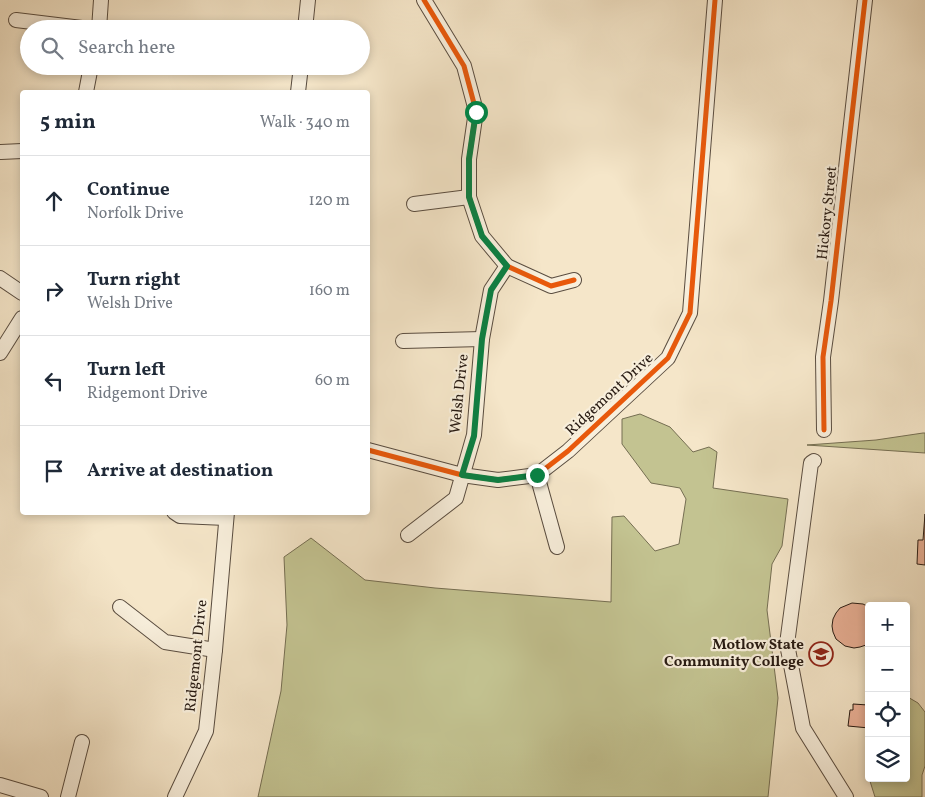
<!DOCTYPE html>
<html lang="en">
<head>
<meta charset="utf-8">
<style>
	:root { --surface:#fff; --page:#f6f6f7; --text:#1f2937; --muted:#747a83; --line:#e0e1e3 }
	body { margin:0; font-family:Vollkorn,serif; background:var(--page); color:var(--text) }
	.controls { position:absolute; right:15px; bottom:15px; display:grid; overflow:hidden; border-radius:5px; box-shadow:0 2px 8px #0003 }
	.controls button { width:45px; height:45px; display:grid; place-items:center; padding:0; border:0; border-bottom:1px solid var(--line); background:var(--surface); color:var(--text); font:25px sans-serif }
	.stop { position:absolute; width:15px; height:15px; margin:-11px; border:4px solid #0b8043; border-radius:50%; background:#fff }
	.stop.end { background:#0b8043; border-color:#fff; box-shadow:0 1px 5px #0008 }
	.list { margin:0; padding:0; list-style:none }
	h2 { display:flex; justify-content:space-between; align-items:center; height:65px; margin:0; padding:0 20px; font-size:21px }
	h2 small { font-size:16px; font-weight:400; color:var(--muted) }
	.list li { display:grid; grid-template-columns:32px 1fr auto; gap:15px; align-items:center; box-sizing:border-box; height:90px; padding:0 20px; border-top:1px solid var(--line) }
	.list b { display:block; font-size:19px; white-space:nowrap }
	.list p { margin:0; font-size:16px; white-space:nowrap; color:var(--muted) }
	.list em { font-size:16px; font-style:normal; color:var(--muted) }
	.icon { flex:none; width:28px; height:28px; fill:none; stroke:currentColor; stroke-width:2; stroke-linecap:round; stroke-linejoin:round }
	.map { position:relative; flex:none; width:925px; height:797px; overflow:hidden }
	.search { position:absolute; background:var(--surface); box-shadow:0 2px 8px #0003; left:20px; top:20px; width:350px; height:55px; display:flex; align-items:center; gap:12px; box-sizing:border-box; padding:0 18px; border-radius:28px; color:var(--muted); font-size:19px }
	.panel { position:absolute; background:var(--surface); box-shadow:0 2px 8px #0003; left:20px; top:90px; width:350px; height:425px; border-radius:5px }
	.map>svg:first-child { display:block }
	.green { fill:#c3c391; stroke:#756e52 }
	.building { fill:#ebb197; stroke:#271a12 }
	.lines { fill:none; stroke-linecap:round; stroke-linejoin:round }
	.minor-casing { stroke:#5a4d40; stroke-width:16 }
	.minor { stroke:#f8efdc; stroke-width:14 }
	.cycleway-casing { stroke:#f8efdc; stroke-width:8 }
	.cycleway { stroke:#e8590c; stroke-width:5 }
	.route { stroke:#0b8043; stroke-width:6 }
	.labels { text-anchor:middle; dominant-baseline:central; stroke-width:4.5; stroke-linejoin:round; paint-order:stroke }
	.street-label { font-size:15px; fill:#271a12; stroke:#f8efdc }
	.poi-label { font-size:15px; font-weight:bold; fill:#271a12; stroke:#f8efdc; text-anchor:end }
</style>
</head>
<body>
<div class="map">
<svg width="925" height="797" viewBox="0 0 925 797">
	<rect width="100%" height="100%" fill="#f5e6c9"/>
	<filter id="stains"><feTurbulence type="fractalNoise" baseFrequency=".004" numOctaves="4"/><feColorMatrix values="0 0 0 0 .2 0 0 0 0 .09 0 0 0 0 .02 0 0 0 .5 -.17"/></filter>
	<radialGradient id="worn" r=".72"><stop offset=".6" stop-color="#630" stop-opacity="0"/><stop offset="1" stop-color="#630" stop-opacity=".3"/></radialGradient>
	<g class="green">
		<path d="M640,414l30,13 23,25 16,-5 8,5 -4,36 75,11 -6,47 -10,18 -5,46 11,88 -10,99h-510l23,-106 6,-66 -3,-68 27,-19 54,42 70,8 176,14 1,-85 12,-1 31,35 24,-7 7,-45 -6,-11 -29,-5 -29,-39v-25z"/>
		<path d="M923,433h2v20l-118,-8 69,-5z"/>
		<path d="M906,696l12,7 7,9v54l-3,9v22h-47l-6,-19h37z"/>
	</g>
	<g class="building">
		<path d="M925,514v51l-8,-1 1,-24h5z"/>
		<path d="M852,603l11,1 6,3v37l-9,3 -6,1 -9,-2 -9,-7 -3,-7 -1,-6 1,-7 3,-6 4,-5z"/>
		<path d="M853,704l15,1 -1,8h2v15l-21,-2 2,-16h3z"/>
	</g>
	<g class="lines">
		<g class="minor-casing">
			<g id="minor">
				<path d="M424,0l40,66 12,45 -7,48v38l13,39 25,30 44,20 23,-6"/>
				<path d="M16,20l74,9"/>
				<path d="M99,29l2,-29"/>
				<path d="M305,29l3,-29"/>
				<path d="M86,92l5,-26"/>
				<path d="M298,92l3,-26"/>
				<path d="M1,152l21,-1"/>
				<path d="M414,204l55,-7"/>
				<path d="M0,278l22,15"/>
				<path d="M403,341l79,-2"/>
				<path d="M0,353l22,-35"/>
				<path d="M824,430l-1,-73 8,-56 34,-301"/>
				<path d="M368,450l94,25 36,5 39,-5 31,-24 100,-93 22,-45 25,-313"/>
				<path d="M814,461l-3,2 -24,181 16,84 43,69"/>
				<path d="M537,475l20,72"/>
				<path d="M174,512l6,4 46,2"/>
				<path d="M408,535l48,-37 18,-63 8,-96 9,-49 16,-24"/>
				<path d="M120,607l45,35 50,8"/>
				<path d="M0,785l41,12"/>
				<path d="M68,797l14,-55"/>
				<path d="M175,797l31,-66 9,-81 12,-138"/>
			</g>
		</g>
		<use href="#minor" class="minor"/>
		<g class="cycleway-casing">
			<g id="cycleway">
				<path d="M424,0l40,66 12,45 -7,48v38l13,39 25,30 44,20 23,-6"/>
				<path d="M824,430l-1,-73 8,-56 34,-301"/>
				<path d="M368,450l94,25 36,5 39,-5 31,-24 100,-93 22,-45 25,-313"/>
			</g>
		</g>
		<use href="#cycleway" class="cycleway"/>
	</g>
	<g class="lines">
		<path class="route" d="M476,112l-7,47v38l13,39 25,30 -16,24 -9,49 -8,97 -12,39 36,5 39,-5"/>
	</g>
	<defs>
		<g id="university-ring" transform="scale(1.25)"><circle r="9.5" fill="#f8efdc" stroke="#8f2418" stroke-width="1.5"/><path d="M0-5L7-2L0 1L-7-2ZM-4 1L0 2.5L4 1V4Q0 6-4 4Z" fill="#8f2418"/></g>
	</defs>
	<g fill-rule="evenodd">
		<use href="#university-ring" x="821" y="654"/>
	</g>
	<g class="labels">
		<g class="street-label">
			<text transform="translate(828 213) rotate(-84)">Hickory Street</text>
			<text transform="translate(460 394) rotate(-84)">Welsh Drive</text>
			<text transform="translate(610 395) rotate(-43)">Ridgemont Drive</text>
			<text transform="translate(197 656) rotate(-84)">Ridgemont Drive</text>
		</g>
		<g class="poi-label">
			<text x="804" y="645">Motlow State<tspan x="804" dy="17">Community College</tspan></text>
		</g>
	</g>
	<rect width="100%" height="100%" filter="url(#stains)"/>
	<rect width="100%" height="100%" fill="url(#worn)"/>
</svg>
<div class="controls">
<button>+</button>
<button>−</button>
<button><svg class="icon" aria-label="locate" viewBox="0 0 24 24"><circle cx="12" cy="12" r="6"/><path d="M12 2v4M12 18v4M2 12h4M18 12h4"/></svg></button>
<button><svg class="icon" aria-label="layers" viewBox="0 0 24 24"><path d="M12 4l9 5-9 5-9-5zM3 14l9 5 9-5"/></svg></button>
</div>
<div class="stop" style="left:476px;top:112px"></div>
<div class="stop end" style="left:537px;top:475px"></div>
<div class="search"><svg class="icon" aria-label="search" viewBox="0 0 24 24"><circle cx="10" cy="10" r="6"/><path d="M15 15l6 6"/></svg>Search here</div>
<section class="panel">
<h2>5 min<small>Walk · 340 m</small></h2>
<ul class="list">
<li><svg class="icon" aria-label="ahead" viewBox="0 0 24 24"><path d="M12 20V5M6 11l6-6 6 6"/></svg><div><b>Continue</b><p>Norfolk Drive</p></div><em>120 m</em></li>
<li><svg class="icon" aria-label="right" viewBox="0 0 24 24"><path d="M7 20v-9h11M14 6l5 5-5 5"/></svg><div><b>Turn right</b><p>Welsh Drive</p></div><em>160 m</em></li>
<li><svg class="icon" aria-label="left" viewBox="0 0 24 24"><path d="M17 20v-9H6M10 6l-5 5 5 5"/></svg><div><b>Turn left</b><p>Ridgemont Drive</p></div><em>60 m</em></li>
<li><svg class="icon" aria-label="arrive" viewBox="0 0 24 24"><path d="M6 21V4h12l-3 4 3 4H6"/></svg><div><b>Arrive at destination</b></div></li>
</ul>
</section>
</div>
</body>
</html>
